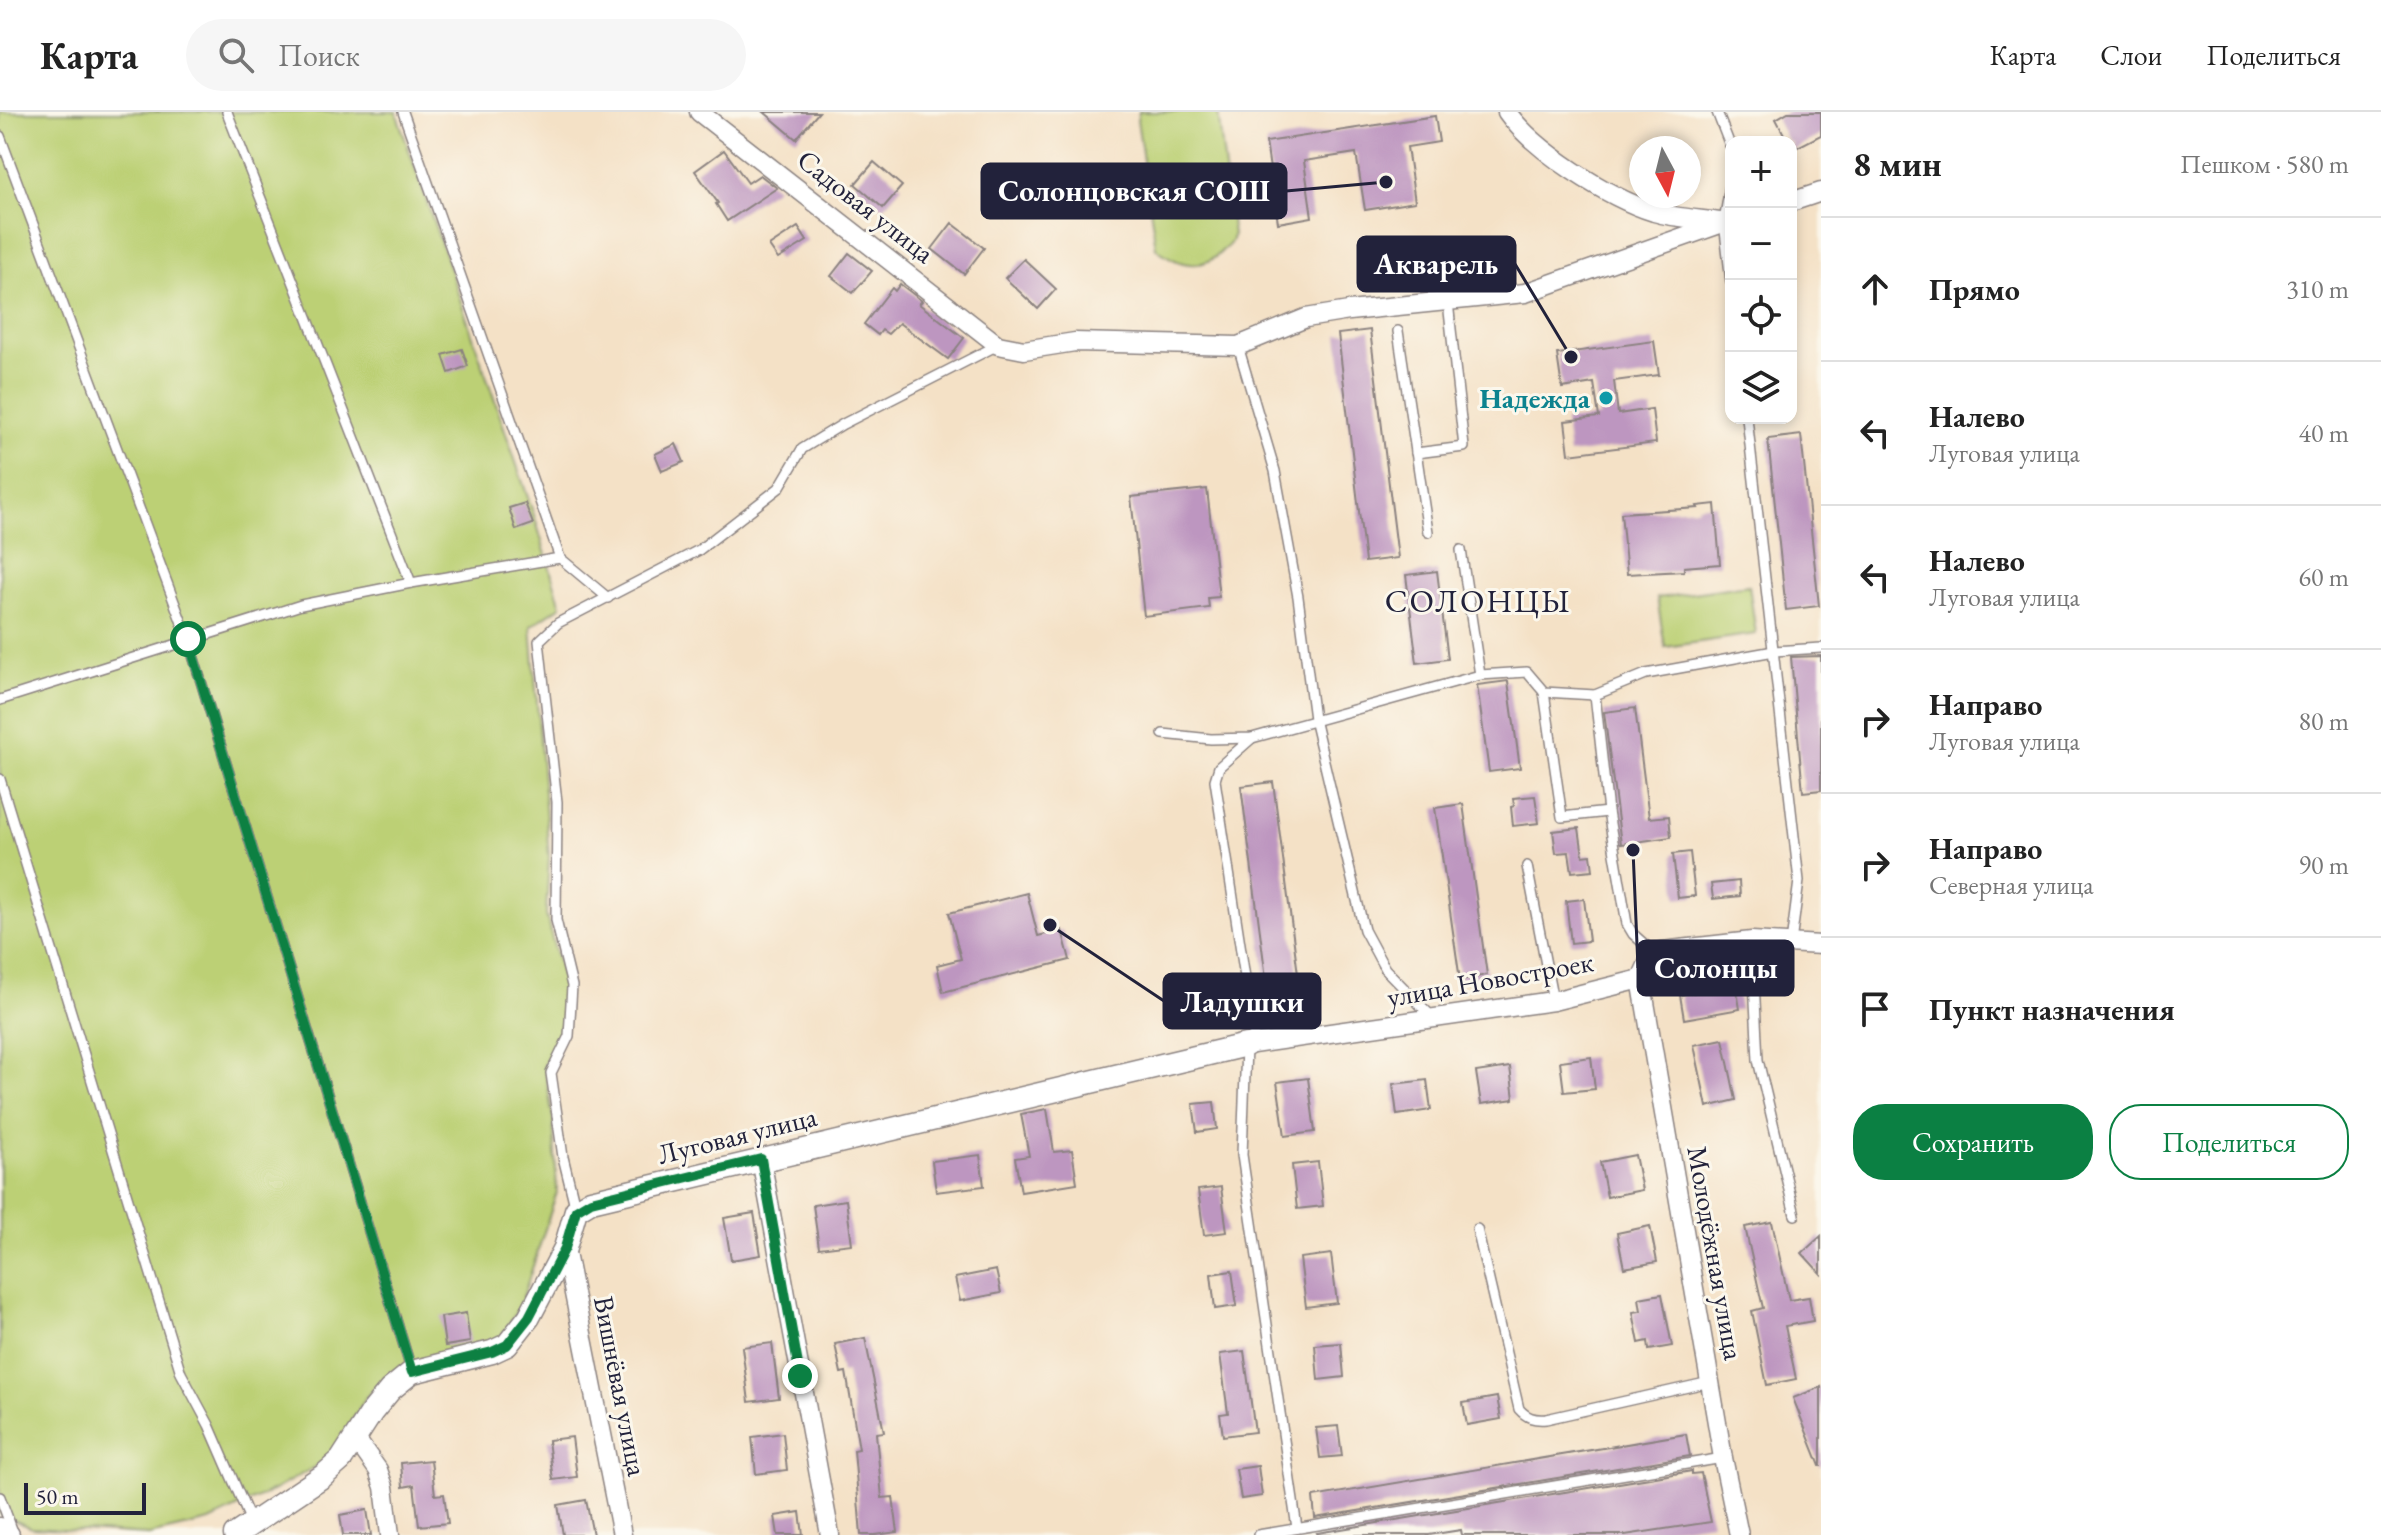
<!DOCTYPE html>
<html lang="ru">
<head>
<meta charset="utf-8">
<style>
	:root { --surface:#fff; --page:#f6f6f6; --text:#222; --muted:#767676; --line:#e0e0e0; --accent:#0b8043 }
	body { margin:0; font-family:"EB Garamond",serif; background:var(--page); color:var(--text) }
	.controls { position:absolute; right:24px; top:24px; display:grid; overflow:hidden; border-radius:16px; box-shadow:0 4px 12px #0003 }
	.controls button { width:72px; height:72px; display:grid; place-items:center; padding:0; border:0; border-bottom:2px solid var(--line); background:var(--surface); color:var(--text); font:40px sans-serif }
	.compass { position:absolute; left:1629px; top:24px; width:72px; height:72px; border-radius:50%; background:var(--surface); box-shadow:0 4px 12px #0003; rotate:173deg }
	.scale { position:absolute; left:24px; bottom:20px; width:122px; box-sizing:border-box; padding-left:8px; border:4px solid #22223b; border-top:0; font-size:22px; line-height:28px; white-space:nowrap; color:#22223b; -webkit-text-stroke:6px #fbf7ec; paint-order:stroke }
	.stop { position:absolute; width:24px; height:24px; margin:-18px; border:6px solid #0b8043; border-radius:50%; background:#fff }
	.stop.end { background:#0b8043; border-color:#fff; box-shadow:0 2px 8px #0008 }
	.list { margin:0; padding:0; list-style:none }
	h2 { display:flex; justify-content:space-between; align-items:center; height:104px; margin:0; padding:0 32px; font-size:34px }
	h2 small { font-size:26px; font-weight:400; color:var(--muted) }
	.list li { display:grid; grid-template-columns:52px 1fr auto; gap:24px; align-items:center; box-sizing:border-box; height:144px; padding:0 32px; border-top:2px solid var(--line) }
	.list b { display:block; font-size:30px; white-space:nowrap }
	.list p { margin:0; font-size:26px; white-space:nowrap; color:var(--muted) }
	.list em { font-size:26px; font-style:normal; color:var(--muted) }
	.actions { display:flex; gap:16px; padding:24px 32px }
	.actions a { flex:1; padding:18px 0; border:2px solid var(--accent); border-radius:32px; text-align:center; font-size:28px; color:var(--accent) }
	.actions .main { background:var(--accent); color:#fff }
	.icon { flex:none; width:44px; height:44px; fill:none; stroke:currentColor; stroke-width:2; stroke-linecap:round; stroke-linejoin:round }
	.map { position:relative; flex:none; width:1821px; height:1423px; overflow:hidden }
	header { display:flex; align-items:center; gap:48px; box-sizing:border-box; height:112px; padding:0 40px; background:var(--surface); border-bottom:2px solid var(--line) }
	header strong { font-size:38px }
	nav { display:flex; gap:44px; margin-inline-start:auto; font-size:28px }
	.search { width:560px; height:72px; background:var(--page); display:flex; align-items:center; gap:20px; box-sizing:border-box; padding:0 28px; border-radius:44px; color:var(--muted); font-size:30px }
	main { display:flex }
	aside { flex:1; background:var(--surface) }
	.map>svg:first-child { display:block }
	.green { fill:#bcd074; stroke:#6f7958; stroke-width:2 }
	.building { fill:#bd96c0 }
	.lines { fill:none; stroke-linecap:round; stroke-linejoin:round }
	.service-casing { stroke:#8b8280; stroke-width:12 }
	.minor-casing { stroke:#8b8280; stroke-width:21 }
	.tertiary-casing { stroke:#8b8280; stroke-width:25 }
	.service { stroke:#fff; stroke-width:9 }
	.minor { stroke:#fff; stroke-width:18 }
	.tertiary { stroke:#fff; stroke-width:22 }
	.route { stroke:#0b8043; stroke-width:10 }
	.culture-dot { fill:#0f9aa8; stroke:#fbf7ec; stroke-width:3 }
	.labels { text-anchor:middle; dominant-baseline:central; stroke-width:6; stroke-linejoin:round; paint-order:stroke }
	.street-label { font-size:28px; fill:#22223b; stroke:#fbf7ec }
	.culture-label { font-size:28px; font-weight:bold; fill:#0d838f; stroke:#fbf7ec; text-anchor:end }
	.quarter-label { font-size:32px; letter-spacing:2px; fill:#22223b; stroke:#fbf7ec }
	.leader { fill:none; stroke:#22223b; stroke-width:3 }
	.callout-dot { fill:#22223b; stroke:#fbf7ec; stroke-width:3 }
	.callout { fill:#22223b; stroke:#22223b; stroke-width:3 }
	.callout-label { font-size:30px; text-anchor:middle; font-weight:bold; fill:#fff }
</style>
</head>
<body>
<header>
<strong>Карта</strong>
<div class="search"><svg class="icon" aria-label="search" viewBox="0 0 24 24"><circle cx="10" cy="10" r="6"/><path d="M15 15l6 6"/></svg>Поиск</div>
<nav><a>Карта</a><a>Слои</a><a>Поделиться</a></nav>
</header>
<main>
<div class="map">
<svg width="1821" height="1423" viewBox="0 0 1821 1423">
	<rect width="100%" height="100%" fill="#fbf7ec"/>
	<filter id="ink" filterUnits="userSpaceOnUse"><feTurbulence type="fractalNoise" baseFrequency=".0125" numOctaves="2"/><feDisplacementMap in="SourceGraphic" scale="16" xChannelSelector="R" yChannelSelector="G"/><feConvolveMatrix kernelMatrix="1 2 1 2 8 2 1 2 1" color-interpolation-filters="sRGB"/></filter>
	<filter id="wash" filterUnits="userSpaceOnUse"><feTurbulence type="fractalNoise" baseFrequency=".006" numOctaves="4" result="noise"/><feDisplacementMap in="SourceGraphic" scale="32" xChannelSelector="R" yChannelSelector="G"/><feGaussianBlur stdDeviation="1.8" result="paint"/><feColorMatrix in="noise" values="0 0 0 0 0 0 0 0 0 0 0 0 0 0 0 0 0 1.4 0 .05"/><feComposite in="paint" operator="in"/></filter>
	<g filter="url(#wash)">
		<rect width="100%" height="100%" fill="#f4e1c6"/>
		<g class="green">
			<path d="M0,0h396l140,409 25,85 -30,20 18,231 -3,58 20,78 -5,35 -17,37 9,53 4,74 -37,114 -21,35 -70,17 -43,19 -20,20 -36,61 -56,32 -64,31 -61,14 -117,-7 -32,-14z"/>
			<path d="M1139,0h79l15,123c-1,8 -4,10 -10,15 -22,23 -46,15 -67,-2l-19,-128z"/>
			<path d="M1749,473l7,49 -91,13 -8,-49z"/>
		</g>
		<g id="blocks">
			<g class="building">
				<path d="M764,0h55l-23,27z"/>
				<path d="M1788,0h33v23l-29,15 -1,-8h-3l-12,-23z"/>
				<path d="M1435,4l4,26 -32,5 8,55 -50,8 -9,-57 -52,8 8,56 -34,6 -12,-81z"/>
				<path d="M724,38l24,33 12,-8 17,13 -50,33 -11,-17 2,-1 -23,-32z"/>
				<path d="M874,50l28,24 -19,22 -28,-24z"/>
				<path d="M952,111l32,25 -20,26 -32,-25z"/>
				<path d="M798,115l9,14 -29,18 -9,-13z"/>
				<path d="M849,141l23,18 -19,22 -22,-17z"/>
				<path d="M1024,147l32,30 -18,20 -33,-31z"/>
				<path d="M900,172l22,17 -3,3 45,34 -16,21 -49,-36 -11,11 -6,-4 -4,5 -14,-11 28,-36 3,3z"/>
				<path d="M1370,218l28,228 -33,4 -27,-228z"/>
				<path d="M1654,229l5,34 -45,6 4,33 34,-5 4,34 -87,11 -4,-33 34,-4 -5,-34 -32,5 -5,-34z"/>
				<path d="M462,237l6,17 -19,7 -6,-18z"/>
				<path d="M1801,323l18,171 -33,4 -18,-171z"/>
				<path d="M676,332l8,18 -22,9 -7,-17z"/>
				<path d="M1207,377l12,108 -11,1 1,10 -65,8 -13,-119z"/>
				<path d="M525,391l8,21 -17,6 -7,-22z"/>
				<path d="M1715,392l5,60 -36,3v4l-57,3 -6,-61 77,-5 -1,-2z"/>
				<path d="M1437,459l11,88 -31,4 -11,-88z"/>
				<path d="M1821,544v134l-18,2 -12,-135z"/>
				<path d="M1508,569l12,87 -31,4 -12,-87z"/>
				<path d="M1635,596l14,110 20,-2 2,21 -50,7 -17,-132z"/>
				<path d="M1273,670l29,223 -32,4 -29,-223z"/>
				<path d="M1535,684l4,27 -26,3 -2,-19 3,-1 -1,-8z"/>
				<path d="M1463,692l24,171 -27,5 -25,-172z"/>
				<path d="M1579,716l4,28 8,-1 2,15 -21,2 -3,-20 -13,1 -3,-22z"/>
				<path d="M1690,740l5,44 -17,2 -5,-44z"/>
				<path d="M1739,769l1,15 -27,3 -2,-15z"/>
				<path d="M1027,781l11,43 24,-6 8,30 -127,32 -6,-27 24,-6 -12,-46z"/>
				<path d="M1584,787l5,42 -18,2 -5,-42z"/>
				<path d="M1736,873l4,24 -56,10 -4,-24z"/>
				<path d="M1723,927l13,61 -29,7 -13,-62z"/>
				<path d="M1591,945l4,32 -31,3 -4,-31z"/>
				<path d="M1510,955l4,32 -33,5 -5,-32z"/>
				<path d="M1308,966l7,54 -30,4 -8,-54z"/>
				<path d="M1427,968l4,30 -34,5 -4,-31z"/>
				<path d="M1214,990l3,27 -20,3 -4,-28z"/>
				<path d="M1047,997l7,43 18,-2 5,33 -56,9 -6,-34 14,-2 -8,-42z"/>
				<path d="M980,1043l4,31 -48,6 -4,-31z"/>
				<path d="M1635,1043l7,35 -35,7 -7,-35z"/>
				<path d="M1318,1050l5,44 -26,3 -5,-44z"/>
				<path d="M1221,1075l6,45 -23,3 -6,-45z"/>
				<path d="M846,1088l6,44 -33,4 -6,-43z"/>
				<path d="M754,1101l7,42 -30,5 -7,-42z"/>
				<path d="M1772,1110l17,78 20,-3 4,24 -28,5 11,53 -29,6 -15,-74 11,-3 -18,-81z"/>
				<path d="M1650,1114l7,36 -33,6 -7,-35z"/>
				<path d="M1821,1124v38l-19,-21z"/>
				<path d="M1331,1142l6,49 -31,4 -6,-49z"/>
				<path d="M996,1158l5,23 -41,8 -5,-23z"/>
				<path d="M1232,1159l5,35 -22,3 -4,-35z"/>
				<path d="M1662,1182l10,52 -23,4 -1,-9 -9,2 -6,-31 8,-1 -2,-13z"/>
				<path d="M466,1201l4,29 -25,4 -4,-29z"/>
				<path d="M865,1226l19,94 -8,1 6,65 11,-1 5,35 -23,3h-14l-7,-85 5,-1 -13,-77 -5,1 -6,-29z"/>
				<path d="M772,1231l7,55 -30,4 -7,-55z"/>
				<path d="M1341,1231l3,34 -26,3 -3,-35z"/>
				<path d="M1244,1239l11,81 -32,4 -3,-22 8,-1 -8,-59z"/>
				<path d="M1821,1275v79h-1l-27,-68z"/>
				<path d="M1497,1285l4,22 -34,6 -4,-22z"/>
				<path d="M1338,1314l4,30 -22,2 -4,-30z"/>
				<path d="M783,1321l4,37 -31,4 -4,-37z"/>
				<path d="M1686,1322l4,22 -375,62 -2,-21z"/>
				<path d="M572,1325l5,40 -24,3 -5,-40z"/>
				<path d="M431,1348l4,35 9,-1 4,29 -29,3 -5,-41 -11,2 -2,-24z"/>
				<path d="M1258,1354l4,30 -21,3 -5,-30z"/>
				<path d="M1692,1359v3l9,-1 10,49 -86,13h-163l-1,-5 -32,5h-111l-1,-2z"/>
				<path d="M586,1388l7,35h-30l-5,-30z"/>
				<path d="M367,1398l4,25h-28l-3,-20z"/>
				<path d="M800,1400l3,23h-25l-3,-19z"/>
			</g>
		</g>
	</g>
	<g filter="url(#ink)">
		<use href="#blocks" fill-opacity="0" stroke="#8b8280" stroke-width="2"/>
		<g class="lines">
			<g class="service-casing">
				<g id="service">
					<path d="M227,0l184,471"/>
					<path d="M403,0l157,446 48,40"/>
					<path d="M1717,0l14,36"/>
					<path d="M0,24l188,503 224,733"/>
					<path d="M1731,68l-7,42 7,60"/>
					<path d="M1398,219l30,201"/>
					<path d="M1238,234l37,125 23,126 16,122 50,211 21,39 47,48"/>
					<path d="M1747,306l52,463 -8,62"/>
					<path d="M1416,341l48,-6 -16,-145"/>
					<path d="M1461,438l19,125"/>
					<path d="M1544,580l18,125 46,-5"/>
					<path d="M1595,583l13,117 19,112 6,10 20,18"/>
					<path d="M0,588l301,-95 110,-22 149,-25"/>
					<path d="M1163,622l48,5 41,-1 228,-63 47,-3 17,20 51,3 51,-21 128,-23 47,-3"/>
					<path d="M1252,626l-33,29 -4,13 40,263"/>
					<path d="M0,667l181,594 28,52 43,99"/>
					<path d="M1527,754l26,135"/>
					<path d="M1752,829l6,119 37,155"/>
					<path d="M1246,935l-4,108 55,373"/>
					<path d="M576,1098l-13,-53 -12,-84 18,-37 3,-50 -16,-66 1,-118 -18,-161 19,-18 141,-73 80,-62 23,-39 41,-25 155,-79"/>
					<path d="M1477,1117l42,180c8,9 15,11 27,10l164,-37"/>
					<path d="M0,1385l13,35"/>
					<path d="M1258,1423l465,-77"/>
				</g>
			</g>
			<g class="minor-casing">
				<g id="minor">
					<path d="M699,0l299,233 26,5 51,-8 163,4 68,-28 43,-7 176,-18 206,-73"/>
					<path d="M1507,0c26,38 102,86 147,100 21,6 46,7 67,10"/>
					<path d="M1791,90l30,-10"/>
					<path d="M1641,867l82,479 16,77"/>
					<path d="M1246,933l307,-44 88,-22 12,-27 99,-11 69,4"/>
					<path d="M761,1047l69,376"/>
					<path d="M565,1136l57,287"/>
					<path d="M356,1327l22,31 6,17 6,48"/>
				</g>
			</g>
			<g class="tertiary-casing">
				<g id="tertiary">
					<path d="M0,1417l8,6"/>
					<path d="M235,1423l88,-59 18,-16 31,-48 18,-22 22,-18 80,-20 15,-7 22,-28 36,-69 11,-38 15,-9 655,-156"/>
				</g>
			</g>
			<use href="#service" class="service"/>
			<use href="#minor" class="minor"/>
			<use href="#tertiary" class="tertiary"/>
		</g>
	</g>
	<g class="lines" filter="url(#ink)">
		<path class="route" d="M188,527l224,733 80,-20 15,-7 22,-28 36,-69 11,-38 15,-9 170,-42 39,217"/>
	</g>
	<circle class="culture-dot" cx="1606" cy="286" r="8"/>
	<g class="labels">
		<g class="street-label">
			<text transform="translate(866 94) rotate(38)">Садовая улица</text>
			<text transform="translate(1490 867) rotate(-10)">улица Новостроек</text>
			<text transform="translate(737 1023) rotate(-14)">Луговая улица</text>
			<text transform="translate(1716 1141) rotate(80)">Молодёжная улица</text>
			<text transform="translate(621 1274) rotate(79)">Вишнёвая улица</text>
		</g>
		<g class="culture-label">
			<text x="1590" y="286">Надежда</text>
		</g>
		<g class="quarter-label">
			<text x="1478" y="489">СОЛОНЦЫ</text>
		</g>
	</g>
	<path class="leader" d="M1386 70L1286 79M1571 245L1515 152M1633 738L1638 856M1050 813L1164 889"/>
	<g class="callout-dot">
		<circle cx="1386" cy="70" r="8"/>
		<circle cx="1571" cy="245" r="8"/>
		<circle cx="1633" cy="738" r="8"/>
		<circle cx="1050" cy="813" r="8"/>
	</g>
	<g class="callout">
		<rect x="982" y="52" width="304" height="54" rx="8"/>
		<rect x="1358" y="125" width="157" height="54" rx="8"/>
		<rect x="1638" y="829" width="155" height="54" rx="8"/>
		<rect x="1164" y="862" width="156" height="54" rx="8"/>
	</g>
	<g class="callout-label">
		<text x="1134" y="89">Солонцовская СОШ</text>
		<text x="1436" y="162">Акварель</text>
		<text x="1716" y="866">Солонцы</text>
		<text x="1242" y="900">Ладушки</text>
	</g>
</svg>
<div class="controls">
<button>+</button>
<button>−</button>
<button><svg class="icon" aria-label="locate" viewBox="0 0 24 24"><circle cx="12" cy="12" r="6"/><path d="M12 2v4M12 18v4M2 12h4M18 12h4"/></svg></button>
<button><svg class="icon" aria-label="layers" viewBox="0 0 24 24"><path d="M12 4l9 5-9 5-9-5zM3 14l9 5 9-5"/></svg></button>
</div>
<svg class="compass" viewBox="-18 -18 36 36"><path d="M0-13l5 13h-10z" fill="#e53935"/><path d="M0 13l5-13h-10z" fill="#767676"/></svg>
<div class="scale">50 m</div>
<div class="stop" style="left:188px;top:527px"></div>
<div class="stop end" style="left:800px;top:1264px"></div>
</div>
<aside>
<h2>8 мин<small>Пешком · 580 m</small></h2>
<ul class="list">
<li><svg class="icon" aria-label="ahead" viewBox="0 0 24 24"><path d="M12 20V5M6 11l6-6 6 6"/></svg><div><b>Прямо</b></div><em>310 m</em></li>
<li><svg class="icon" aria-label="left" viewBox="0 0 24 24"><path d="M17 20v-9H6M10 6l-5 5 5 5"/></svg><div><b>Налево</b><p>Луговая улица</p></div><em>40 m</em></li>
<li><svg class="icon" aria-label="left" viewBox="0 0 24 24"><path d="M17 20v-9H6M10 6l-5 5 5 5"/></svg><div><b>Налево</b><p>Луговая улица</p></div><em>60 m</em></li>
<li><svg class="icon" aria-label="right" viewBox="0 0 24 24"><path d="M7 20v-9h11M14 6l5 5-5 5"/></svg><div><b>Направо</b><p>Луговая улица</p></div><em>80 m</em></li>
<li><svg class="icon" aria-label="right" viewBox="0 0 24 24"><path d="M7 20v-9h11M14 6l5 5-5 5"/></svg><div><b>Направо</b><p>Северная улица</p></div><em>90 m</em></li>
<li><svg class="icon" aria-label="arrive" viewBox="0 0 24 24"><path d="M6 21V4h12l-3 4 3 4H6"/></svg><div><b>Пункт назначения</b></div></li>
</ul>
<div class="actions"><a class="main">Сохранить</a><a>Поделиться</a></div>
</aside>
</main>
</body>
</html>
